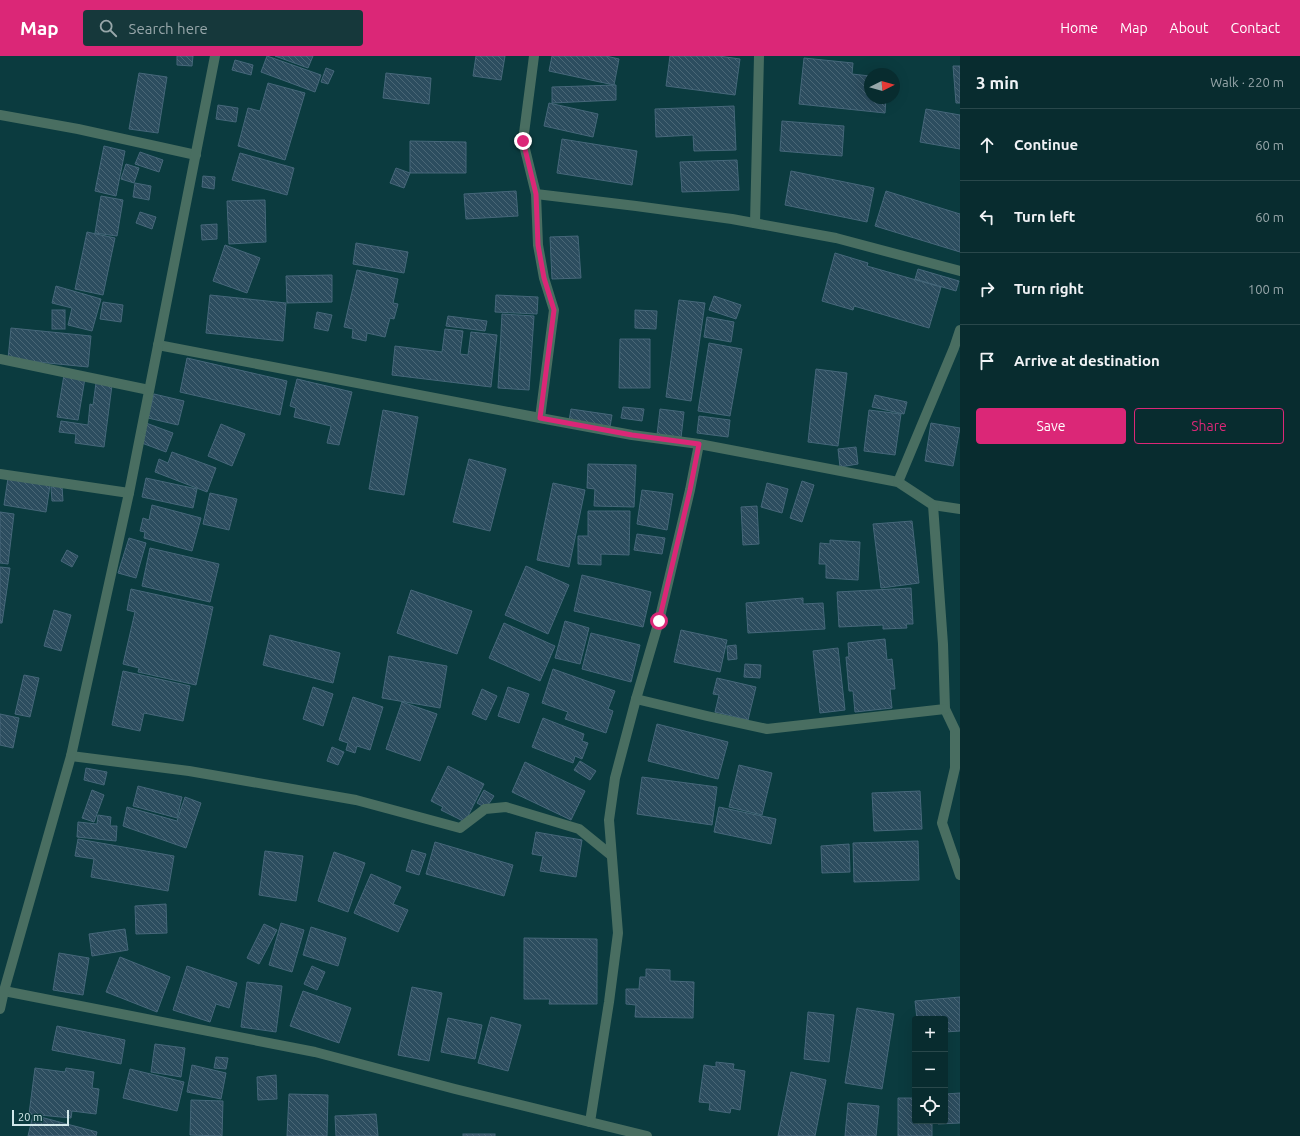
<!DOCTYPE html>
<html lang="en">
<head>
<meta charset="utf-8">
<style>
	:root { --surface:#082c2f; --page:#16383b; --text:#f1f3f6; --muted:#98a7aa; --line:#29484b; --accent:#db2777 }
	body { margin:0; font-family:Ubuntu,sans-serif; background:var(--page); color:var(--text) }
	.controls { position:absolute; right:12px; bottom:12px; display:grid; overflow:hidden; border-radius:4px; box-shadow:0 4px 16px #0002 }
	.controls button { width:36px; height:36px; display:grid; place-items:center; padding:0; border:0; border-bottom:1px solid var(--line); background:var(--surface); color:var(--text); font:20px sans-serif }
	.compass { position:absolute; left:864px; top:12px; width:36px; height:36px; border-radius:50%; background:var(--surface); box-shadow:0 4px 16px #0002; rotate:85deg }
	.scale { position:absolute; left:12px; bottom:10px; width:57px; box-sizing:border-box; padding-left:4px; border:2px solid #d1e8ea; border-top:0; font-size:11px; line-height:14px; white-space:nowrap; color:#d1e8ea; -webkit-text-stroke:3px #0b3b3f; paint-order:stroke }
	.stop { position:absolute; width:12px; height:12px; margin:-9px; border:3px solid #db2777; border-radius:50%; background:#fff }
	.stop.end { background:#db2777; border-color:#fff; box-shadow:0 1px 4px #0008 }
	.list { margin:0; padding:0; list-style:none }
	h2 { display:flex; justify-content:space-between; align-items:center; height:52px; margin:0; padding:0 16px; font-size:17px }
	h2 small { font-size:13px; font-weight:400; color:var(--muted) }
	.list li { display:grid; grid-template-columns:26px 1fr auto; gap:12px; align-items:center; box-sizing:border-box; height:72px; padding:0 16px; border-top:1px solid var(--line) }
	.list b { display:block; font-size:15px; white-space:nowrap }
	.list em { font-size:13px; font-style:normal; color:var(--muted) }
	.actions { display:flex; gap:8px; padding:12px 16px }
	.actions a { flex:1; padding:9px 0; border:1px solid var(--accent); border-radius:4px; text-align:center; font-size:14px; color:var(--accent) }
	.actions .main { background:var(--accent); color:#fff }
	.icon { flex:none; width:22px; height:22px; fill:none; stroke:currentColor; stroke-width:2; stroke-linecap:round; stroke-linejoin:round }
	.map { position:relative; flex:none; width:960px; height:1080px; overflow:hidden }
	header { display:flex; align-items:center; gap:24px; box-sizing:border-box; height:56px; padding:0 20px; background:var(--accent); color:#fff }
	header strong { font-size:19px }
	nav { display:flex; gap:22px; margin-inline-start:auto; font-size:14px }
	.search { width:280px; height:36px; background:var(--page); display:flex; align-items:center; gap:10px; box-sizing:border-box; padding:0 14px; border-radius:4px; color:var(--muted); font-size:15px }
	main { display:flex }
	aside { flex:1; background:var(--surface) }
	.map>svg:first-child { display:block }
	.building { fill:url(#building-back-hatch); stroke:#46677a }
	.lines { fill:none; stroke-linecap:round; stroke-linejoin:round }
	.minor { stroke:#496e61; stroke-width:10 }
	.route { stroke:#db2777; stroke-width:5 }
</style>
</head>
<body>
<header>
<strong>Map</strong>
<div class="search"><svg class="icon" aria-label="search" viewBox="0 0 24 24"><circle cx="10" cy="10" r="6"/><path d="M15 15l6 6"/></svg>Search here</div>
<nav><a>Home</a><a>Map</a><a>About</a><a>Contact</a></nav>
</header>
<main>
<div class="map">
<svg width="960" height="1080" viewBox="0 0 960 1080">
	<defs>
		<pattern id="building-back-hatch" width="6" height="6" patternUnits="userSpaceOnUse"><rect width="6" height="6" fill="#2c4d5f"/><path d="M-1 5l2 2M0 0l6 6M5-1l2 2" fill="none" stroke="#4a6776"/></pattern>
	</defs>
	<rect width="100%" height="100%" fill="#0b3b3f"/>
	<g class="building">
		<path d="M177,0h16l-1,10 -15,-1z"/>
		<path d="M267,0l54,19 -6,17 -54,-20z"/>
		<path d="M275,0h38l-5,12z"/>
		<path d="M476,0h29l-4,24 -28,-4z"/>
		<path d="M552,0h54l13,3 -5,26 -65,-14z"/>
		<path d="M670,0h49l21,3 -5,36 -69,-9z"/>
		<path d="M804,2l49,5 -1,11 18,2v22h16l-1,15 -86,-9z"/>
		<path d="M235,4l18,5 -2,10 -19,-5z"/>
		<path d="M953,10h7v37h-4z"/>
		<path d="M326,12l8,3 -6,13 -7,-2z"/>
		<path d="M139,17l28,4 -9,56 -29,-4z"/>
		<path d="M386,17l45,5 -2,26 -46,-6z"/>
		<path d="M268,27l37,10 -20,67 -47,-14 10,-38 12,3z"/>
		<path d="M616,29v15l-64,3v-16z"/>
		<path d="M549,47l49,11 -5,23 -49,-11z"/>
		<path d="M218,49l20,3 -2,14 -20,-3z"/>
		<path d="M734,50l2,44 -42,1 -1,-16 -37,2 -1,-28z"/>
		<path d="M926,53l34,6v34l-40,-7z"/>
		<path d="M782,65l62,5 -2,30 -62,-5z"/>
		<path d="M562,83l75,12 -5,34 -75,-12z"/>
		<path d="M410,85l56,1v31h-56z"/>
		<path d="M104,90l21,5 -9,45 -21,-5z"/>
		<path d="M140,96l23,8 -4,12 -24,-8z"/>
		<path d="M240,97l54,15 -7,27 -55,-15z"/>
		<path d="M737,104l2,30 -57,2 -2,-30z"/>
		<path d="M126,108l13,4 -5,15 -13,-4z"/>
		<path d="M396,112l14,5 -6,15 -14,-5z"/>
		<path d="M791,115l83,17 -7,34 -82,-17z"/>
		<path d="M203,120l12,1 -1,12 -12,-2z"/>
		<path d="M135,127l16,3 -2,14 -16,-3z"/>
		<path d="M516,135l2,25 -52,3 -2,-25z"/>
		<path d="M886,135l74,23v38l-85,-26z"/>
		<path d="M101,140l22,4 -6,36 -22,-3z"/>
		<path d="M265,144l1,42 -37,2 -2,-43z"/>
		<path d="M140,156l16,5 -4,12 -16,-6z"/>
		<path d="M217,168v15l-15,1 -1,-15z"/>
		<path d="M87,176l28,6 -12,57 -28,-6z"/>
		<path d="M578,180l3,42 -29,1 -2,-42z"/>
		<path d="M356,187l52,9 -4,21 -51,-9z"/>
		<path d="M225,189l35,13 -13,35 -34,-12z"/>
		<path d="M835,197l33,10 -1,3 74,21 -12,41 -75,-22 -1,4 -31,-9z"/>
		<path d="M918,213l41,12 -3,10 -41,-12z"/>
		<path d="M357,214l41,9 -5,24 5,1 -4,15 -4,-1 -5,19 -18,-4 -1,8 -14,-3 1,-9 -9,-2z"/>
		<path d="M332,219v27l-45,1 -1,-27z"/>
		<path d="M56,230l45,13 -9,32 -24,-6 4,-17 -20,-5z"/>
		<path d="M210,239l76,8 -3,38 -77,-8z"/>
		<path d="M496,239l42,2 -1,17 -42,-2z"/>
		<path d="M714,240l27,9 -5,14 -27,-9z"/>
		<path d="M679,244l26,3 -14,98 -25,-4z"/>
		<path d="M103,246l20,3 -2,17 -21,-3z"/>
		<rect x="52" y="254" width="13" height="19"/>
		<path d="M635,254l22,1 -1,18 -21,-1z"/>
		<path d="M317,256l15,3 -4,16 -14,-3z"/>
		<path d="M502,258l32,2 -5,74 -31,-2z"/>
		<path d="M448,260l39,5 -2,10 -39,-5z"/>
		<path d="M707,261l27,5 -3,20 -27,-5z"/>
		<path d="M11,272l80,8 -3,31 -80,-8z"/>
		<path d="M445,273l18,2 -3,23 8,1 3,-23 26,3 -6,52 -99,-12 3,-29 47,6z"/>
		<path d="M620,283h30v49h-31z"/>
		<path d="M709,287l33,6 -12,67 -32,-5z"/>
		<path d="M187,302l100,23 -7,34 -100,-23z"/>
		<path d="M816,313l31,4 -9,73 -30,-4z"/>
		<path d="M64,319l21,3 -7,42 -21,-3z"/>
		<path d="M297,323l55,13 -13,53 -12,-2 4,-17 -37,-9 2,-9 -6,-2z"/>
		<path d="M96,327l16,2 -8,62 -29,-4 1,-9 -17,-2 2,-11 27,4 2,-21 3,1z"/>
		<path d="M154,338l30,7 -6,24 -30,-7z"/>
		<path d="M875,339l32,7 -3,12 -32,-7z"/>
		<path d="M623,351l21,2 -2,12 -21,-3z"/>
		<path d="M571,353l41,6 -2,12 -41,-6z"/>
		<path d="M660,353l24,3 -3,26 -24,-3z"/>
		<path d="M383,354l35,7 -14,78 -35,-6z"/>
		<path d="M869,354l32,4 -6,41 -31,-4z"/>
		<path d="M699,360l31,4 -2,17 -31,-4z"/>
		<path d="M146,367l27,10 -7,19 -27,-10z"/>
		<path d="M931,367l29,5 -7,38 -28,-5z"/>
		<path d="M221,368l24,10 -13,32 -24,-10z"/>
		<path d="M856,391l2,17 -18,3 -2,-18z"/>
		<path d="M172,396l44,16 -9,24 -52,-20 4,-13 9,4z"/>
		<path d="M469,403l37,10 -16,62 -37,-9z"/>
		<path d="M588,408l48,1 -2,42 -40,-1 1,-17 -8,-1z"/>
		<path d="M8,422l42,7 -4,27 -42,-7z"/>
		<path d="M146,422l51,11 -4,19 -51,-11z"/>
		<path d="M802,425l12,4 -12,37 -12,-4z"/>
		<path d="M553,427l32,7 -16,77 -32,-7z"/>
		<path d="M767,427l21,6 -6,24 -21,-6z"/>
		<path d="M62,430l1,15h-11l-1,-14z"/>
		<path d="M642,434l31,4 -6,36 -30,-6z"/>
		<path d="M210,437l27,6 -8,31 -26,-6z"/>
		<path d="M152,449l49,13 -9,33 -48,-13 1,-6 -5,-1 3,-13 6,2z"/>
		<path d="M757,450l2,38 -16,1 -2,-38z"/>
		<path d="M588,455h42l-1,44 -28,-1v11l-23,-1v-28h10z"/>
		<path d="M0,456l14,2 -6,50 -8,-1z"/>
		<path d="M912,465l7,62 -38,5 -8,-64z"/>
		<path d="M637,478l28,4 -3,16 -28,-4z"/>
		<path d="M129,482l17,5 -10,35 -18,-5z"/>
		<path d="M830,484l30,2 -2,38 -32,-2v-14h-7l1,-21 10,1z"/>
		<path d="M150,492l69,16 -9,38 -68,-16z"/>
		<path d="M67,494l11,6 -6,11 -11,-6z"/>
		<path d="M526,510l43,19 -21,49 -43,-19z"/>
		<path d="M0,511l10,1 -8,55h-2z"/>
		<path d="M582,519l69,17 -8,35 -69,-16z"/>
		<path d="M911,532l2,36h-7l1,4 -24,1v-4l-44,2 -2,-35z"/>
		<path d="M131,533l82,18 -17,78 -58,-13 1,-4 -16,-4 12,-52 -8,-2z"/>
		<path d="M411,534l61,21 -15,43 -60,-21z"/>
		<path d="M803,542v6l20,-1 2,26 -77,4 -2,-30z"/>
		<path d="M54,554l17,5 -10,36 -17,-5z"/>
		<path d="M565,565l24,7 -9,36 -25,-6z"/>
		<path d="M504,567l51,23 -15,35 -51,-23z"/>
		<path d="M681,574l46,10 -7,32 -46,-10z"/>
		<path d="M591,577l49,12 -9,37 -49,-13z"/>
		<path d="M270,579l70,18 -7,30 -70,-18z"/>
		<path d="M885,583l2,21 5,-1 3,30h-5l2,19 -37,4 -2,-21h-4l-3,-34h3l-1,-14z"/>
		<path d="M736,589l1,14 -9,1 -1,-14z"/>
		<path d="M838,592l7,62 -25,3 -7,-62z"/>
		<path d="M389,600l58,10 -7,42 -58,-10z"/>
		<path d="M745,608l16,1 -1,13 -16,-1z"/>
		<path d="M553,613l62,22 -7,18 5,2 -7,22 -41,-14 3,-7 -26,-9z"/>
		<path d="M123,615l67,15 -7,35 -39,-8 -4,18 -28,-6z"/>
		<path d="M24,619l15,3 -9,39 -15,-3z"/>
		<path d="M717,622l39,9 -8,33 -33,-8 4,-17 -6,-1z"/>
		<path d="M313,631l20,7 -10,32 -20,-7z"/>
		<path d="M508,631l21,7 -10,29 -21,-7z"/>
		<path d="M482,633l15,7 -11,24 -14,-6z"/>
		<path d="M353,641l30,10 -13,43 -13,-4 -2,7 -9,-3 2,-7 -9,-3z"/>
		<path d="M402,646l35,12 -17,47 -34,-12z"/>
		<path d="M0,658l19,4 -6,30 -13,-3z"/>
		<path d="M543,662l41,16 -2,7 6,2 -6,16 -7,-3 -2,7 -41,-16z"/>
		<path d="M657,668l71,18 -10,37 -70,-18z"/>
		<path d="M332,691l12,5 -6,13 -11,-4z"/>
		<path d="M580,705l16,10 -6,9 -16,-10z"/>
		<path d="M525,706l60,29 -14,29 -59,-28z"/>
		<path d="M739,709l33,8 -10,42 -33,-8z"/>
		<path d="M448,710l36,18 -19,38 -24,-12 2,-3 -12,-6z"/>
		<path d="M86,712l21,4 -3,13 -20,-5z"/>
		<path d="M642,721l75,10 -5,38 -75,-11z"/>
		<path d="M138,730l44,11 -5,21 -44,-12z"/>
		<path d="M92,734l12,5 -10,27 -12,-4z"/>
		<path d="M484,734l10,6 -8,12 -9,-5z"/>
		<path d="M920,735l2,38 -48,2 -2,-38z"/>
		<path d="M185,741l16,6 -15,45 -63,-22 4,-19 50,14z"/>
		<path d="M719,751l57,12 -5,25 -57,-12z"/>
		<path d="M98,759l13,2 -1,9h7l-1,15 -39,-4 1,-15 19,2z"/>
		<path d="M536,776l46,8 -6,37 -36,-6 3,-15 -11,-2z"/>
		<path d="M78,783l96,17 -6,35 -77,-14 3,-18 -19,-3z"/>
		<path d="M918,785l1,39 -65,2 -1,-39z"/>
		<path d="M435,786l78,23 -9,31 -78,-22z"/>
		<path d="M849,788l1,28 -28,1 -1,-27z"/>
		<path d="M412,794l14,4 -7,21 -13,-4z"/>
		<path d="M265,795l38,5 -7,45 -37,-6z"/>
		<path d="M334,796l31,11 -17,49 -30,-11z"/>
		<path d="M371,818l30,13 -8,17 15,6 -10,22 -44,-19z"/>
		<path d="M166,848l1,29 -31,1 -1,-28z"/>
		<path d="M281,867l23,7 -12,42 -23,-7z"/>
		<path d="M264,868l13,6 -18,34 -12,-6z"/>
		<path d="M311,871l35,11 -8,28 -35,-11z"/>
		<path d="M125,873l3,21 -36,6 -3,-22z"/>
		<path d="M524,882l73,1v65h-48l1,-5h-26z"/>
		<path d="M59,897l30,5 -6,37 -30,-5z"/>
		<path d="M120,901l50,20 -13,35 -51,-20z"/>
		<path d="M187,910l50,17 -8,25 -13,-4 -6,18 -37,-12z"/>
		<path d="M312,910l13,6 -8,18 -13,-6z"/>
		<path d="M646,913l24,1v11l24,1 -1,36 -58,-1 1,-12 -10,-1v-15h13l1,-12h6z"/>
		<path d="M247,926l35,4 -6,46 -35,-5z"/>
		<path d="M412,931l30,6 -13,68 -31,-6z"/>
		<path d="M303,935l48,17 -12,35 -49,-17z"/>
		<path d="M960,941v34l-15,1v-13h-28l-2,-18z"/>
		<path d="M857,952l37,6 -12,75 -37,-6z"/>
		<path d="M808,956l26,3 -5,47 -25,-3z"/>
		<path d="M491,961l30,8 -13,46 -30,-8z"/>
		<path d="M448,962l34,7 -7,34 -34,-7z"/>
		<path d="M57,970l68,14 -4,24 -69,-14z"/>
		<path d="M155,988l30,4 -4,29 -30,-5z"/>
		<path d="M216,1001l12,1 -2,11 -12,-1z"/>
		<path d="M716,1006l18,2 -1,5 12,2 -5,39 -9,-2 -1,5 -21,-3 1,-7 -11,-1 5,-37 12,2z"/>
		<path d="M192,1009l34,8 -5,26 -34,-7z"/>
		<path d="M35,1012l30,4 1,-4 28,4 -2,16 7,1 -3,25 -24,-3 -1,7 -42,-4z"/>
		<path d="M130,1013l54,13 -7,29 -54,-13z"/>
		<path d="M791,1016l35,8 -11,56h-37z"/>
		<path d="M276,1019l1,24 -19,1 -1,-23z"/>
		<path d="M960,1037v30l-22,1 -1,-3h8v-27z"/>
		<path d="M289,1038l39,1 -1,41h-40z"/>
		<path d="M898,1042h17v23h17v15h-34z"/>
		<path d="M191,1044l32,1 -1,35 -32,-1z"/>
		<path d="M848,1047l31,3 -3,30h-31z"/>
		<path d="M376,1058l2,22h-42l-1,-20z"/>
		<path d="M33,1059l64,17 -1,4h-68z"/>
		<rect x="463" y="1078" width="32" height="2"/>
	</g>
	<g class="lines">
		<g class="minor">
			<path d="M534,0l-11,85 13,53 2,51 6,33 10,32 -14,108"/>
			<path d="M0,59l78,14 118,26"/>
			<path d="M536,138l100,12 96,13 104,19 124,33"/>
			<path d="M755,167l4,-167"/>
			<path d="M158,289l382,73 92,17 67,9 199,38 35,23 27,4"/>
			<path d="M0,303l149,31"/>
			<path d="M0,418l129,19"/>
			<path d="M898,426l56,-134 6,-18"/>
			<path d="M933,449l10,139 2,65 10,21v38l-13,55 18,52"/>
			<path d="M636,643l71,17 60,13 178,-20"/>
			<path d="M71,700l118,15 167,29 104,28 25,-19 21,-2 73,22 32,26"/>
			<path d="M4,935l311,61 140,37 192,47"/>
			<path d="M0,953l4,-18 67,-235 58,-263 86,-437"/>
			<path d="M590,1066l19,-120 9,-69 -9,-113 6,-42 21,-79 23,-78 31,-131 9,-46"/>
		</g>
	</g>
	<g class="lines">
		<path class="route" d="M523,85l13,53 2,51 6,33 10,32 -14,108 92,17 67,9 -9,46 -31,131"/>
	</g>
</svg>
<div class="controls">
<button>+</button>
<button>−</button>
<button><svg class="icon" aria-label="locate" viewBox="0 0 24 24"><circle cx="12" cy="12" r="6"/><path d="M12 2v4M12 18v4M2 12h4M18 12h4"/></svg></button>
</div>
<svg class="compass" viewBox="-18 -18 36 36"><path d="M0-13l5 13h-10z" fill="#e53935"/><path d="M0 13l5-13h-10z" fill="#98a7aa"/></svg>
<div class="scale">20 m</div>
<div class="stop" style="left:659px;top:565px"></div>
<div class="stop end" style="left:523px;top:85px"></div>
</div>
<aside>
<h2>3 min<small>Walk · 220 m</small></h2>
<ul class="list">
<li><svg class="icon" aria-label="ahead" viewBox="0 0 24 24"><path d="M12 20V5M6 11l6-6 6 6"/></svg><div><b>Continue</b></div><em>60 m</em></li>
<li><svg class="icon" aria-label="left" viewBox="0 0 24 24"><path d="M17 20v-9H6M10 6l-5 5 5 5"/></svg><div><b>Turn left</b></div><em>60 m</em></li>
<li><svg class="icon" aria-label="right" viewBox="0 0 24 24"><path d="M7 20v-9h11M14 6l5 5-5 5"/></svg><div><b>Turn right</b></div><em>100 m</em></li>
<li><svg class="icon" aria-label="arrive" viewBox="0 0 24 24"><path d="M6 21V4h12l-3 4 3 4H6"/></svg><div><b>Arrive at destination</b></div></li>
</ul>
<div class="actions"><a class="main">Save</a><a>Share</a></div>
</aside>
</main>
</body>
</html>
